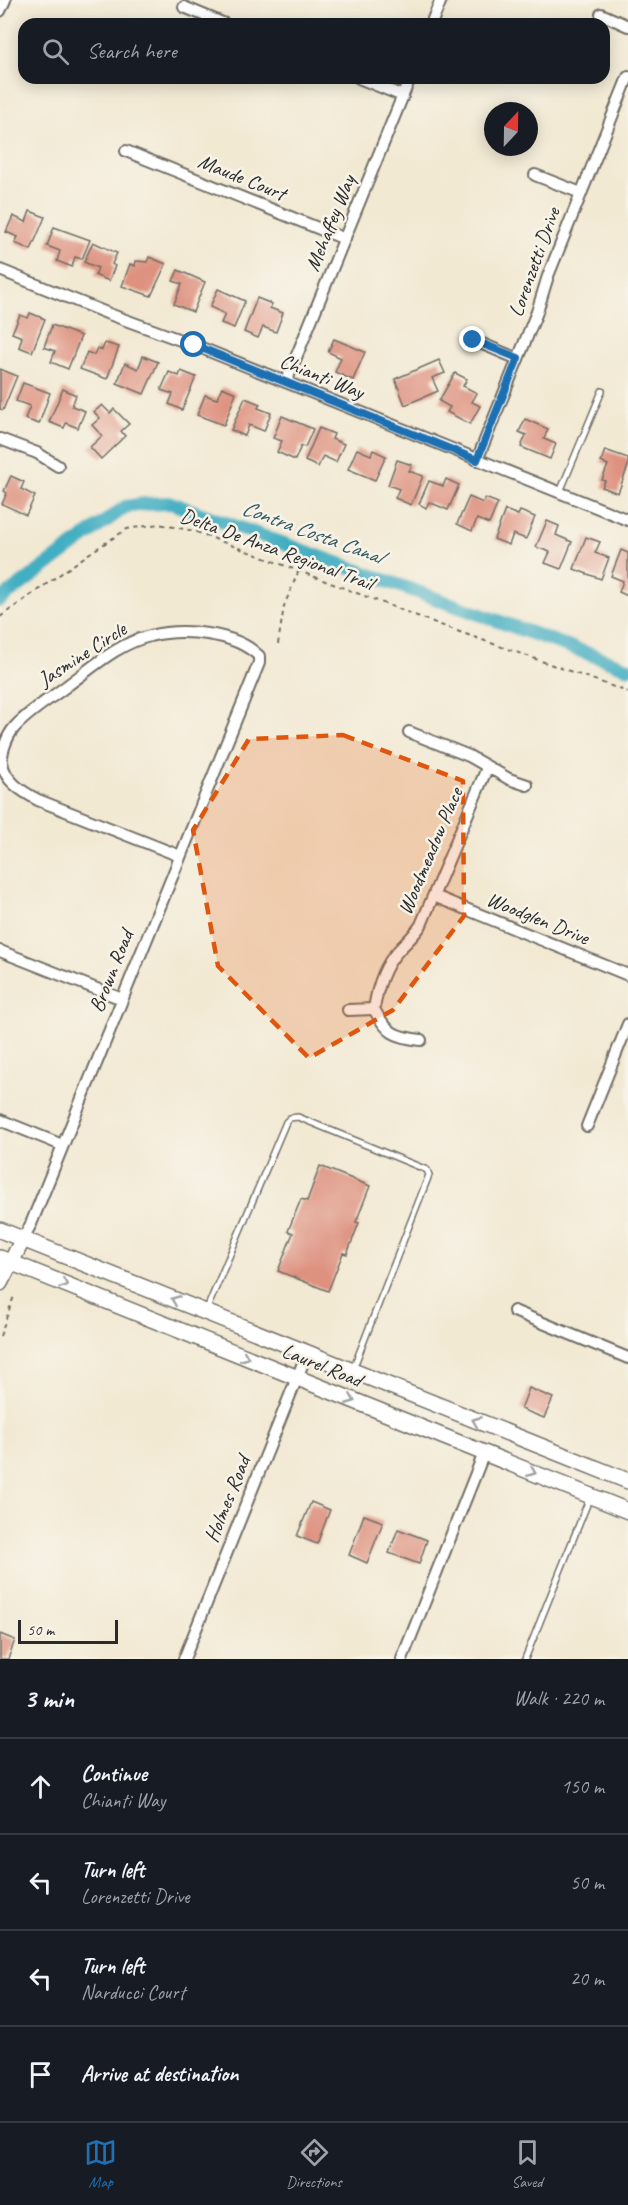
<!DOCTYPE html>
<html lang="en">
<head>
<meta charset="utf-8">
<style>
	:root { --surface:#171b24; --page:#20242c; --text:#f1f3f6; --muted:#9ea1a6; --line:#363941; --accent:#1f6fb2 }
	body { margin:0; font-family:Caveat,sans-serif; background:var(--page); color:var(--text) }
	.compass { position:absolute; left:484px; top:102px; width:54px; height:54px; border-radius:50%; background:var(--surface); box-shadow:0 3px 15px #0003; rotate:22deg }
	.scale { position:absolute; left:18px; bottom:15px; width:100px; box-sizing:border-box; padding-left:6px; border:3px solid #2b2b2b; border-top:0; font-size:16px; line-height:21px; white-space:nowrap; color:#2b2b2b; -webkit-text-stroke:4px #f7f3e8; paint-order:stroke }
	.stop { position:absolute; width:18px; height:18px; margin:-14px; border:4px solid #1f6fb2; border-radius:50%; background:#fff }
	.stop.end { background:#1f6fb2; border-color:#fff; box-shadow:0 2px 6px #0008 }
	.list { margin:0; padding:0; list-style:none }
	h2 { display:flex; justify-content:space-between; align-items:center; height:78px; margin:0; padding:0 24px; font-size:26px }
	h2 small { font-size:20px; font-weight:400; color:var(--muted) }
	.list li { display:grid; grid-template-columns:39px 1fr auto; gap:18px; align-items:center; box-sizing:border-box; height:96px; padding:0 24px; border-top:2px solid var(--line) }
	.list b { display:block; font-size:22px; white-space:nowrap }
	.list p { margin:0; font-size:20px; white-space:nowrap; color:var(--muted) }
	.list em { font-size:20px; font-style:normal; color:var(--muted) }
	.icon { flex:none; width:33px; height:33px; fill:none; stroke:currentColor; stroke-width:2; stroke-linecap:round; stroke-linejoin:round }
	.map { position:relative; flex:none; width:628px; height:1659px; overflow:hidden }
	.search { position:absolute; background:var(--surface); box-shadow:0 3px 15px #0003; left:18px; right:18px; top:18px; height:66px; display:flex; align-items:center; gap:15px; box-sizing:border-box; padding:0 21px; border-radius:18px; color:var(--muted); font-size:22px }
	.sheet { height:462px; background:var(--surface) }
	nav { display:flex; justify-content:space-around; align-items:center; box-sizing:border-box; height:84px; border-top:2px solid var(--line); background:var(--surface); font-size:16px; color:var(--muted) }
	nav a { display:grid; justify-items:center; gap:3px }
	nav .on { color:var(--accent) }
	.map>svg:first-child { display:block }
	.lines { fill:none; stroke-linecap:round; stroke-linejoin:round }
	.canal { stroke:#43aec2; stroke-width:14 }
	.building { fill:#de917f }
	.lane-casing { stroke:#716e66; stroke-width:8 }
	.street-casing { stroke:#716e66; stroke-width:14 }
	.secondary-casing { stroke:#716e66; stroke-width:18 }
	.path { stroke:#716e66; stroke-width:2; stroke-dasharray:4.5 4.5; stroke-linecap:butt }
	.lane { stroke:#fff; stroke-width:5 }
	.street { stroke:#fff; stroke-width:10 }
	.secondary { stroke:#fff; stroke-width:15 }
	.oneway { stroke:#a0a0a0 }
	.route { stroke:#1f6fb2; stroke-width:8 }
	.marked { fill:#df570e; fill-opacity:0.2; stroke:#df570e; stroke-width:4.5; stroke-dasharray:12 8; stroke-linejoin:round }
	.labels { text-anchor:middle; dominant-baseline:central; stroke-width:5; stroke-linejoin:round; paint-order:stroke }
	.street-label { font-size:21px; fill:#2b2b2b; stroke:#f7f3e8 }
	.water-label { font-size:22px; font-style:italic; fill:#335960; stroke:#f7f3e8 }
</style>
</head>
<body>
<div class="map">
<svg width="628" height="1659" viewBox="0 0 628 1659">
	<rect width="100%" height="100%" fill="#f7f3e8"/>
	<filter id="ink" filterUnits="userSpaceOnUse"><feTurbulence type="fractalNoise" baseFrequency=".0167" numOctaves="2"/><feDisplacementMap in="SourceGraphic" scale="12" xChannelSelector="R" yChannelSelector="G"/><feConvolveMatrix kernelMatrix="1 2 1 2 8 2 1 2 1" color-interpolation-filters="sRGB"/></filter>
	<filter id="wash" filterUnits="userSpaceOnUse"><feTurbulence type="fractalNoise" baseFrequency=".008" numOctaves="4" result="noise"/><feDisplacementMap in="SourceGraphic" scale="24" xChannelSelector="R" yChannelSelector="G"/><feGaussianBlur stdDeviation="1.35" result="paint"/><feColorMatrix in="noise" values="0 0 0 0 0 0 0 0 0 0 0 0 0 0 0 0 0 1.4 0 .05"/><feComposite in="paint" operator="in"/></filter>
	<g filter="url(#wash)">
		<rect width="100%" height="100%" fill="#f2e9d3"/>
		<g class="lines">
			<path class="canal" d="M0,600l125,-93 20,-3 26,-1 457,165"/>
		</g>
		<g id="blocks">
			<g class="building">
				<path d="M30,211l15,6 -14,33 -16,-7 3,-6 -12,-5 7,-16 13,6z"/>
				<path d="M54,227l36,13 -8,19 -7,-2 -3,10 -15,-6 3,-10 -13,-5z"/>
				<path d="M93,242l24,11 -5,11 3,2 -6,15 -14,-6 3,-7 -14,-6z"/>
				<path d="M149,257l17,7 -15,32 -29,-10 8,-22 5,2 1,-5 11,1z"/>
				<path d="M178,270l27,12 -12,30 -19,-8 8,-20 -9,-3z"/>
				<path d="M218,289l27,12 -11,27 -13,-5 4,-9 -15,-7z"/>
				<path d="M257,298l15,6 -2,4 13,5 -7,19 -13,-5 -5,11 -14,-6z"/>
				<path d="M30,313l15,6 -13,33 -13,-5 3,-10 -10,-4 8,-18 8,3z"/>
				<path d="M52,325l29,11 -13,33 -17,-7 4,-11 -11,-4z"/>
				<path d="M334,339l31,13 -12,28 -18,-8 6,-14 -13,-6z"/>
				<path d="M105,343l14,4 -12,32 -27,-10 7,-17 7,3 3,-7 5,2z"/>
				<path d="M143,356l15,6 -14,32 -27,-11 8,-20 13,6z"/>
				<path d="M439,360l6,13 -13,5 6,13 -33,14 -10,-26z"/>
				<path d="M0,369l17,7 -14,34 -3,-1z"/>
				<path d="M181,371l15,6 -14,33 -13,-6 4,-10 -12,-4 8,-18 10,4z"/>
				<path d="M455,373l12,6 -4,7 14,7 -5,9 8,4 -10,18 -23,-12 3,-5 -11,-6z"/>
				<path d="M23,383l27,10 -11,31 -14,-5 5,-13 -14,-5z"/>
				<path d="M222,387l14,6 -12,32 -27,-10 8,-20 12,4z"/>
				<path d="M63,389l13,6 -4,11 13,5 -7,17 -12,-5 -2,5 -15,-6z"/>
				<path d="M245,398l15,6 -2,4 13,5 -7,18 -15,-6 -4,11 -14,-6z"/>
				<path d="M102,405l8,8 4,-4 15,15 -8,7 4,5 -24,23 -11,-12 12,-11 -10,-11 8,-7 -6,-6z"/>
				<path d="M282,416l31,13 -8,18 -4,-1 -6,14 -18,-8 5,-11 -9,-3z"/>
				<path d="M525,419l23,10 -4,10 12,5 -6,15 -29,-12 5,-12 -7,-3z"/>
				<path d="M319,428l15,6 -2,5 12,5 -8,18 -13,-6 -5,11 -13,-6z"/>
				<path d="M357,449l14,6 2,-5 13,6 -11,24 -27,-11z"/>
				<path d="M605,450l23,8v8l-10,27 -16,-6 3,-6 -3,-1 6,-15 -7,-3z"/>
				<path d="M397,460l15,5 -3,6 14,5 -12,29 -16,-7 4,-9 -11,-4z"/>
				<path d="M11,476l13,6 -3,7 14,7 -9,19 -24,-11 5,-11 -3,-2z"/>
				<path d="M446,479l13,6 -11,25 -19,-8 -3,6 -7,-4 10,-23 14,5z"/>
				<path d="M469,497l14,6 2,-5 13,5 -9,21 -12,-5 -5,12 -15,-7z"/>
				<path d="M505,510l13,5 2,-4 15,6 -9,22 -13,-5 -4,11 -15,-6z"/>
				<path d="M547,521l12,5 -3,9 16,7 -11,27 -16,-6 5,-11 -14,-5z"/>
				<path d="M586,537l14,5 -5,11 14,5 -8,21 -27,-10z"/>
				<path d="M621,550l7,3v43l-9,-4 4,-11 -12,-5z"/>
				<path d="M320,1166l50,20 -14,36 3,1 -12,31 -4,-1 -15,38 -50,-20 15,-38 -5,-2 13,-32 6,2z"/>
				<path d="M529,1388l24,10 -9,20 -23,-9z"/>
				<path d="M311,1502l19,8 -13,34 -20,-8z"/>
				<path d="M364,1515l19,7 -16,41 -18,-8z"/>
				<path d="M398,1529l29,11 -8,24 -30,-11z"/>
				<path d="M0,1634l15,6 -7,19h-8z"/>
			</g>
		</g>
	</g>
	<g filter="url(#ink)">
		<use href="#blocks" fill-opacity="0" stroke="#716e66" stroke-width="1.5"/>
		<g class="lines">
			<g class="lane-casing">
				<g id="lane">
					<path d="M560,492l42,-101"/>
					<path d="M206,1311l80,-189 4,-4 8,-1 129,53 2,5 -76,194"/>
					<path d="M525,1659l65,-162"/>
				</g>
			</g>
			<g class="street-casing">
				<g id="street">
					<path d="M184,7l41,17"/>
					<path d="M0,11l5,-11"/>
					<path d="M601,14l27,12"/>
					<path d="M431,24l10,-24"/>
					<path d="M359,78l44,18"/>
					<path d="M126,151l219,88"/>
					<path d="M535,175l46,18"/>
					<path d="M0,270l109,44 85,31 434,175"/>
					<path d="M473,340l45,19"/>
					<path d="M286,382l124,-304"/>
					<path d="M0,439l37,14 21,13"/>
					<path d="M477,460l60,-148 11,-36 80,-199"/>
					<path d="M409,732l60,24 40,23 18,6"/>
					<path d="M434,896l194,79"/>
					<path d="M0,951l122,48"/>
					<path d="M348,1010l26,-1"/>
					<path d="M421,1040c-27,-3 -34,-7 -47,-31 3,-20 9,-42 24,-58 9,-10 15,-14 23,-26l66,-157"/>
					<path d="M0,1120l62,25"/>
					<path d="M587,1126l41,-102"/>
					<path d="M23,1239l8,-15 228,-561v-7c-24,-24 -77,-28 -109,-20 -31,7 -57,31 -82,49 -18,14 -39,26 -54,43 -6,7 -13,23 -12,34 2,19 21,30 36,38l142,56"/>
					<path d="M514,1311l114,47"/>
					<path d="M184,1659l123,-306"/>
					<path d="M402,1659l82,-206"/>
				</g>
			</g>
			<g class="secondary-casing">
				<g id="secondary">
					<path d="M0,1230l628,251"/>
					<path d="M0,1258l628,253"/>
					<path d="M0,1283l23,-44"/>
				</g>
			</g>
			<g class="path">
				<path d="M0,617l90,-64 37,-24 32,-5 35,7 252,96 182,65"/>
				<path d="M278,644l6,-38 15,-36"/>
				<path d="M0,1336l14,-40"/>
			</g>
			<use href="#lane" class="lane"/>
			<use href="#street" class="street"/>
			<use href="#secondary" class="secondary"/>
		</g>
		<defs><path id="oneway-chevron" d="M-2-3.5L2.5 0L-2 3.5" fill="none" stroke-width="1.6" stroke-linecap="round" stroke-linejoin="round" transform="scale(1.5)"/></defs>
		<g class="oneway">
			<use href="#oneway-chevron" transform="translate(64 1284) rotate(22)"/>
			<use href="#oneway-chevron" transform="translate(175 1300) rotate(-158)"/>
			<use href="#oneway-chevron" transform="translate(245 1357) rotate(22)"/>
			<use href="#oneway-chevron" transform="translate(351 1400) rotate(22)"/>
			<use href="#oneway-chevron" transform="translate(476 1421) rotate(-158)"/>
			<use href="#oneway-chevron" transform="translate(532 1472) rotate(22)"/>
		</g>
	</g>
	<g class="lines" filter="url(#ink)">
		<path class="route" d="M194,345l283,115 41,-102 -45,-18"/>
	</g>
	<path class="marked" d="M343,735l120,46 1,135 -71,94 -84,48 -91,-92 -25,-136 56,-91z"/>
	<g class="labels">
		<g class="street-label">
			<text transform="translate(242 177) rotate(22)">Maude Court</text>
			<text transform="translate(330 223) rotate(-68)">Mehaffey Way</text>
			<text transform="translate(534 262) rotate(-70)">Lorenzetti Drive</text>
			<text transform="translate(322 376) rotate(22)">Chianti Way</text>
			<text transform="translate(277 549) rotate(20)">Delta De Anza Regional Trail</text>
			<text transform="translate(82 654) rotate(-33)">Jasmine Circle</text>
			<text transform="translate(430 851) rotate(-67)">Woodmeadow Place</text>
			<text transform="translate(538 918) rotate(22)">Woodglen Drive</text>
			<text transform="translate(111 971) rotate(-68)">Brown Road</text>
			<text transform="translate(322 1365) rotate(22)">Laurel Road</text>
			<text transform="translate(227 1499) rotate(-68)">Holmes Road</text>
		</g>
		<g class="water-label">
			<text transform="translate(312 532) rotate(20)">Contra Costa Canal</text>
		</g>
	</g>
</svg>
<svg class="compass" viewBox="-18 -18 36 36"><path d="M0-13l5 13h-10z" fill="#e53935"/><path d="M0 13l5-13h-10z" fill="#9ea1a6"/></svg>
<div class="scale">50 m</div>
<div class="stop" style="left:194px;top:345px"></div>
<div class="stop end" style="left:473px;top:340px"></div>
<div class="search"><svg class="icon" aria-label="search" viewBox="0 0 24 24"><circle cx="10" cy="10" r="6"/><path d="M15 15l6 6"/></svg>Search here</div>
</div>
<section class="sheet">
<h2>3 min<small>Walk · 220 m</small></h2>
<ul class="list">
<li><svg class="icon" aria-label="ahead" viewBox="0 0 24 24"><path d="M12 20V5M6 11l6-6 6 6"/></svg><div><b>Continue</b><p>Chianti Way</p></div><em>150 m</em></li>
<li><svg class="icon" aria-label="left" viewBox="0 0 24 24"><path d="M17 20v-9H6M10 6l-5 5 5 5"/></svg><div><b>Turn left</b><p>Lorenzetti Drive</p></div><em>50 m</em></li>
<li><svg class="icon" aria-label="left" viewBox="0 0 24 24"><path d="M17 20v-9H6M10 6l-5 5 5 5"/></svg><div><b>Turn left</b><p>Narducci Court</p></div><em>20 m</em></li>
<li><svg class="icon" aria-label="arrive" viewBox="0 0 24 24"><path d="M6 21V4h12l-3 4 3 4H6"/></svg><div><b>Arrive at destination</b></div></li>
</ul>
</section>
<nav>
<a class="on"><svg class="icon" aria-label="map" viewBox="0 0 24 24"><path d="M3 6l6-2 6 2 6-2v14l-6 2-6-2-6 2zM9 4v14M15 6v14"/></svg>Map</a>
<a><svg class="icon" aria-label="directions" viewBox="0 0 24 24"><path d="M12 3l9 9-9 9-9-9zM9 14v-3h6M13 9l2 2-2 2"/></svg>Directions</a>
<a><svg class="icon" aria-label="saved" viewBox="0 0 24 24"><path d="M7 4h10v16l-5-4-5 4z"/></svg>Saved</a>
</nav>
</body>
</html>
